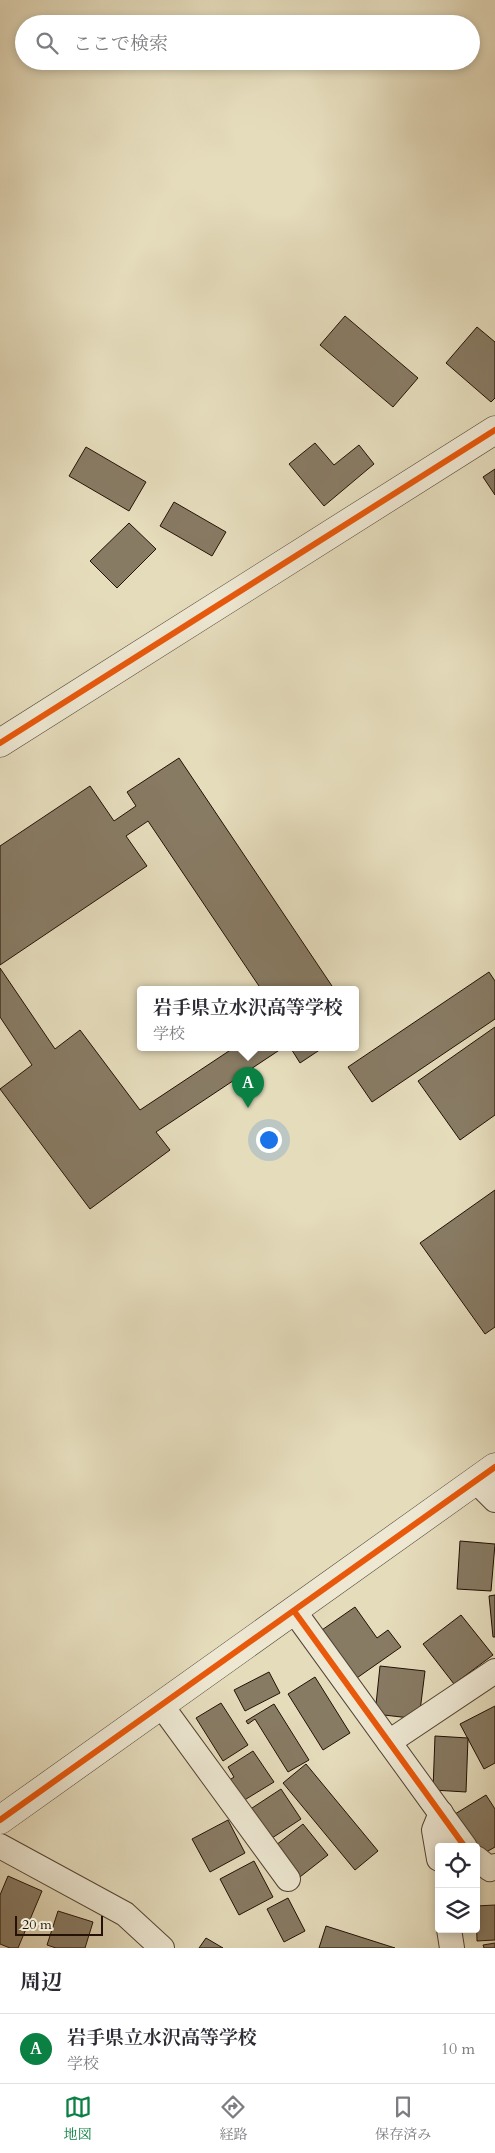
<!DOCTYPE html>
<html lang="ja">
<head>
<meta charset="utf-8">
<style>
	:root { --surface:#fff; --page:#f2f2f3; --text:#2b2b33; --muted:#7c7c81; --line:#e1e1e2; --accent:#0b8043 }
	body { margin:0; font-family:Cardo,"Noto Serif JP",serif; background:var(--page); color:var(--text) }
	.controls { position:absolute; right:15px; bottom:15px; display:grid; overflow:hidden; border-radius:5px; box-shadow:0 2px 8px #0003 }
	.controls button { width:45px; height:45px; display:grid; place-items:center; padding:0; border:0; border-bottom:1px solid var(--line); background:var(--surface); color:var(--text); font:25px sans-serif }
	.scale { position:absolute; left:15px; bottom:12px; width:88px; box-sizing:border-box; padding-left:5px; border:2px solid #231205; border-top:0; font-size:14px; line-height:18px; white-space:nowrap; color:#231205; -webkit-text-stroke:4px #eee8d3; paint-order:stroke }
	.you { position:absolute; left:268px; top:1139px; width:18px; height:18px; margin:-12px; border:4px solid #fff; border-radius:50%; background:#1a73e8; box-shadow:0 0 0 8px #1a73e833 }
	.badge { display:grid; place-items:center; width:32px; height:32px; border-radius:50%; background:var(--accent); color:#fff; font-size:16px; font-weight:700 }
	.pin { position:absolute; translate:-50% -41px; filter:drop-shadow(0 1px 2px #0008) }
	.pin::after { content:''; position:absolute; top:26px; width:18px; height:15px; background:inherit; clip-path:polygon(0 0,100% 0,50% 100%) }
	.popup { position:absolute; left:137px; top:986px; width:222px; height:65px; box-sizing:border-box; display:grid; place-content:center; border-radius:5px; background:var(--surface); filter:drop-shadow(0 1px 4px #0005); font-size:16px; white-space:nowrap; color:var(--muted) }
	.popup b { font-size:19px; color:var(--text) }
	.popup::after { content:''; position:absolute; left:50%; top:100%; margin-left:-10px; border:10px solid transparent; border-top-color:var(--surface) }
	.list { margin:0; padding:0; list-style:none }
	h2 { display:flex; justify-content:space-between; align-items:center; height:65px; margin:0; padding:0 20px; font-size:21px }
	h2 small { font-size:16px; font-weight:400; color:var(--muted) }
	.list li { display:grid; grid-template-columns:32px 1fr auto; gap:15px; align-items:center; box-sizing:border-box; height:70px; padding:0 20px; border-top:1px solid var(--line) }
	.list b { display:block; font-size:19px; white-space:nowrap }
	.list p { margin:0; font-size:16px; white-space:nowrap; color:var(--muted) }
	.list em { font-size:16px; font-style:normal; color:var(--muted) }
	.icon { flex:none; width:28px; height:28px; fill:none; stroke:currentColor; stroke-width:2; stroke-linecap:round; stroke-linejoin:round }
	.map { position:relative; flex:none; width:495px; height:1948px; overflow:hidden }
	.search { position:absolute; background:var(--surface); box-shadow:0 2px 8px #0003; left:15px; right:15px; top:15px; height:55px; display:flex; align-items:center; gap:12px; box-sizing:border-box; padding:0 18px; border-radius:28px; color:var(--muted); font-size:19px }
	.sheet { height:135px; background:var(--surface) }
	nav { display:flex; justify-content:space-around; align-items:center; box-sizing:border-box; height:70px; border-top:1px solid var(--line); background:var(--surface); font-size:14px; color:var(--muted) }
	nav a { display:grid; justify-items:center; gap:2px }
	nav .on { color:var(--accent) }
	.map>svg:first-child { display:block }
	.building { fill:#887b64; stroke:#231205 }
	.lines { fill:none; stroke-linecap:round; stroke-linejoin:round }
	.minor-casing { stroke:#544433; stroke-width:26 }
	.tertiary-casing { stroke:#544433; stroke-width:29 }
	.minor { stroke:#eee8d3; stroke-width:24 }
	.tertiary { stroke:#eee8d3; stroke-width:28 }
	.cycleway-casing { stroke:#eee8d3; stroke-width:9 }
	.cycleway { stroke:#e8590c; stroke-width:6 }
</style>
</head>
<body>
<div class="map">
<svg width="495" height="1948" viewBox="0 0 495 1948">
	<rect width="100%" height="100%" fill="#e5dcbc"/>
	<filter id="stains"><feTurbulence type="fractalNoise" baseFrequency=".004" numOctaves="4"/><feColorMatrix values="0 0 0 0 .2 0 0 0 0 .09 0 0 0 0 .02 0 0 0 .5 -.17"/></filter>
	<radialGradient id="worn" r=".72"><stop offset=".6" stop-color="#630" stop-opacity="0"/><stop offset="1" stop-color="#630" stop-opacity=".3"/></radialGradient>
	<g class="building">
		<path d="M345,316l73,62 -25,29 -73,-62z"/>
		<path d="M477,327l18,15v56l-4,4 -45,-39z"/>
		<path d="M315,443l19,22 25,-20 15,19 -50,42 -35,-42z"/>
		<path d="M86,447l60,35 -17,29 -60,-35z"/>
		<path d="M495,469v26l-12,-18z"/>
		<path d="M174,502l52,30 -14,24 -52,-30z"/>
		<path d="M129,523l27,26 -39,39 -27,-27z"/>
		<path d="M179,758l155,231h-73l-113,-168 -22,15 21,30 -147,99v-119l90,-60 24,35 22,-15 -9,-14z"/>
		<path d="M0,968l55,81 25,-19 60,80 95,-63h49l-128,85 14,18 -80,59 -90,-120 32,-24 -32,-48z"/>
		<path d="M489,972l6,9v38l-123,83 -24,-35z"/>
		<path d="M495,1027v88l-35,25 -42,-59z"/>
		<path d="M290,1047h34l-24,16z"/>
		<path d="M495,1190v137l-10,7 -65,-91z"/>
		<path d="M460,1541l35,3 -4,47 -34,-2z"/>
		<path d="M495,1595v42h-2l-4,-41z"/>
		<path d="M355,1607l22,31 11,-8 13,17 -47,33 -35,-48z"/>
		<path d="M461,1615l32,40 -39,29 -31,-40z"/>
		<path d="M380,1666l45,5 -6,48 -44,-5z"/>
		<path d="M269,1672l11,21 -35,18 -11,-21z"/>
		<path d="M315,1677l35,56 -27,17 -35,-56z"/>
		<path d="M221,1703l27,42 -25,16 -27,-43z"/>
		<path d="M274,1704l35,56 -21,12 -33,-53 -7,5 -2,-3z"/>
		<path d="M495,1706v57l-11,6 -24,-45z"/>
		<path d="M435,1736l33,2 -2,54 -33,-2z"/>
		<path d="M253,1751l21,31 -36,22 -13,-21 9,-6 -6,-10z"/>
		<path d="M306,1764l72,87 -23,19 -72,-87z"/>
		<path d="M281,1789l20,30 -35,23 -20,-30z"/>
		<path d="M486,1795l9,14v38l-14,8 -26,-41z"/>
		<path d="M228,1820l17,33 -35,19 -18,-33z"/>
		<path d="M303,1824l25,31 -32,25 -25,-31z"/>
		<path d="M254,1861l19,36 -34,18 -19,-36z"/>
		<path d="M8,1876l34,15 -24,57h-8l-10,-4v-49z"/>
		<path d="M288,1898l17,33 -21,11 -17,-33z"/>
		<path d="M495,1905v35l-18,1 -1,-35z"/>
		<path d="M58,1911l35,11 -8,26h-29l-9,-3z"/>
		<path d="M326,1926l69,22h-76z"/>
		<path d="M206,1938l17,10h-24z"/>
		<path d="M495,1943v5h-11l-1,-3z"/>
	</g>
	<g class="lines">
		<g class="minor-casing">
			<g id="minor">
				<path d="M476,1481l19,19"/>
				<path d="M294,1611l171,236"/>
				<path d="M161,1705l127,174"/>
				<path d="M389,1742l106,-71"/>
				<path d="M0,1846l125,68 37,34"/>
				<path d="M476,1858l14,11 5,-3"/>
				<path d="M439,1859l-5,-29 7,-17"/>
				<path d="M449,1929l3,19"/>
			</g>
		</g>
		<g class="tertiary-casing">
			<g id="tertiary">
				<path d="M0,743l495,-313"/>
				<path d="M0,1820l495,-353"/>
			</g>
		</g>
		<use href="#minor" class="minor"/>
		<use href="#tertiary" class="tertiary"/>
		<g class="cycleway-casing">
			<g id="cycleway">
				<path d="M0,743l495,-313"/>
				<path d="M294,1611l171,236"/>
				<path d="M0,1820l495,-353"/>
			</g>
		</g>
		<use href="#cycleway" class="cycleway"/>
	</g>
	<rect width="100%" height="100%" filter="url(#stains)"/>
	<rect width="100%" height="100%" fill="url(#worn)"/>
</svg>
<div class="controls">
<button><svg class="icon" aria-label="locate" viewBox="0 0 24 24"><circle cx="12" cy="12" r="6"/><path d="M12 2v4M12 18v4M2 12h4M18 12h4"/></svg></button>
<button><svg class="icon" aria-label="layers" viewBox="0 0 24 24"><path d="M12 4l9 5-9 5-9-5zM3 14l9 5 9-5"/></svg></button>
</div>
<div class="scale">20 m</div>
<div class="you"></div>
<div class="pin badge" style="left:248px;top:1108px">A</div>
<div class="popup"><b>岩手県立水沢高等学校</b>学校</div>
<div class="search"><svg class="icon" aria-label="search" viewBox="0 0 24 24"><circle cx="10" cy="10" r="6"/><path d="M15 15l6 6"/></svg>ここで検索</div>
</div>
<section class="sheet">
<h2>周辺<small></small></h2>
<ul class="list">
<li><span class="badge">A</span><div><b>岩手県立水沢高等学校</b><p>学校</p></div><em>10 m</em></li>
</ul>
</section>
<nav>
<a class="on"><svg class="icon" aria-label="map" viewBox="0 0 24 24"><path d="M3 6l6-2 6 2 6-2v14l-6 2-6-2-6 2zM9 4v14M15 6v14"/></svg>地図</a>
<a><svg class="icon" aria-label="directions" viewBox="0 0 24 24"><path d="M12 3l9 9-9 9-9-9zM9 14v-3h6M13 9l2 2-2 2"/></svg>経路</a>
<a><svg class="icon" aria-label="saved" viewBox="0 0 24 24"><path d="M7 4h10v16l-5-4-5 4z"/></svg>保存済み</a>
</nav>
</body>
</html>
